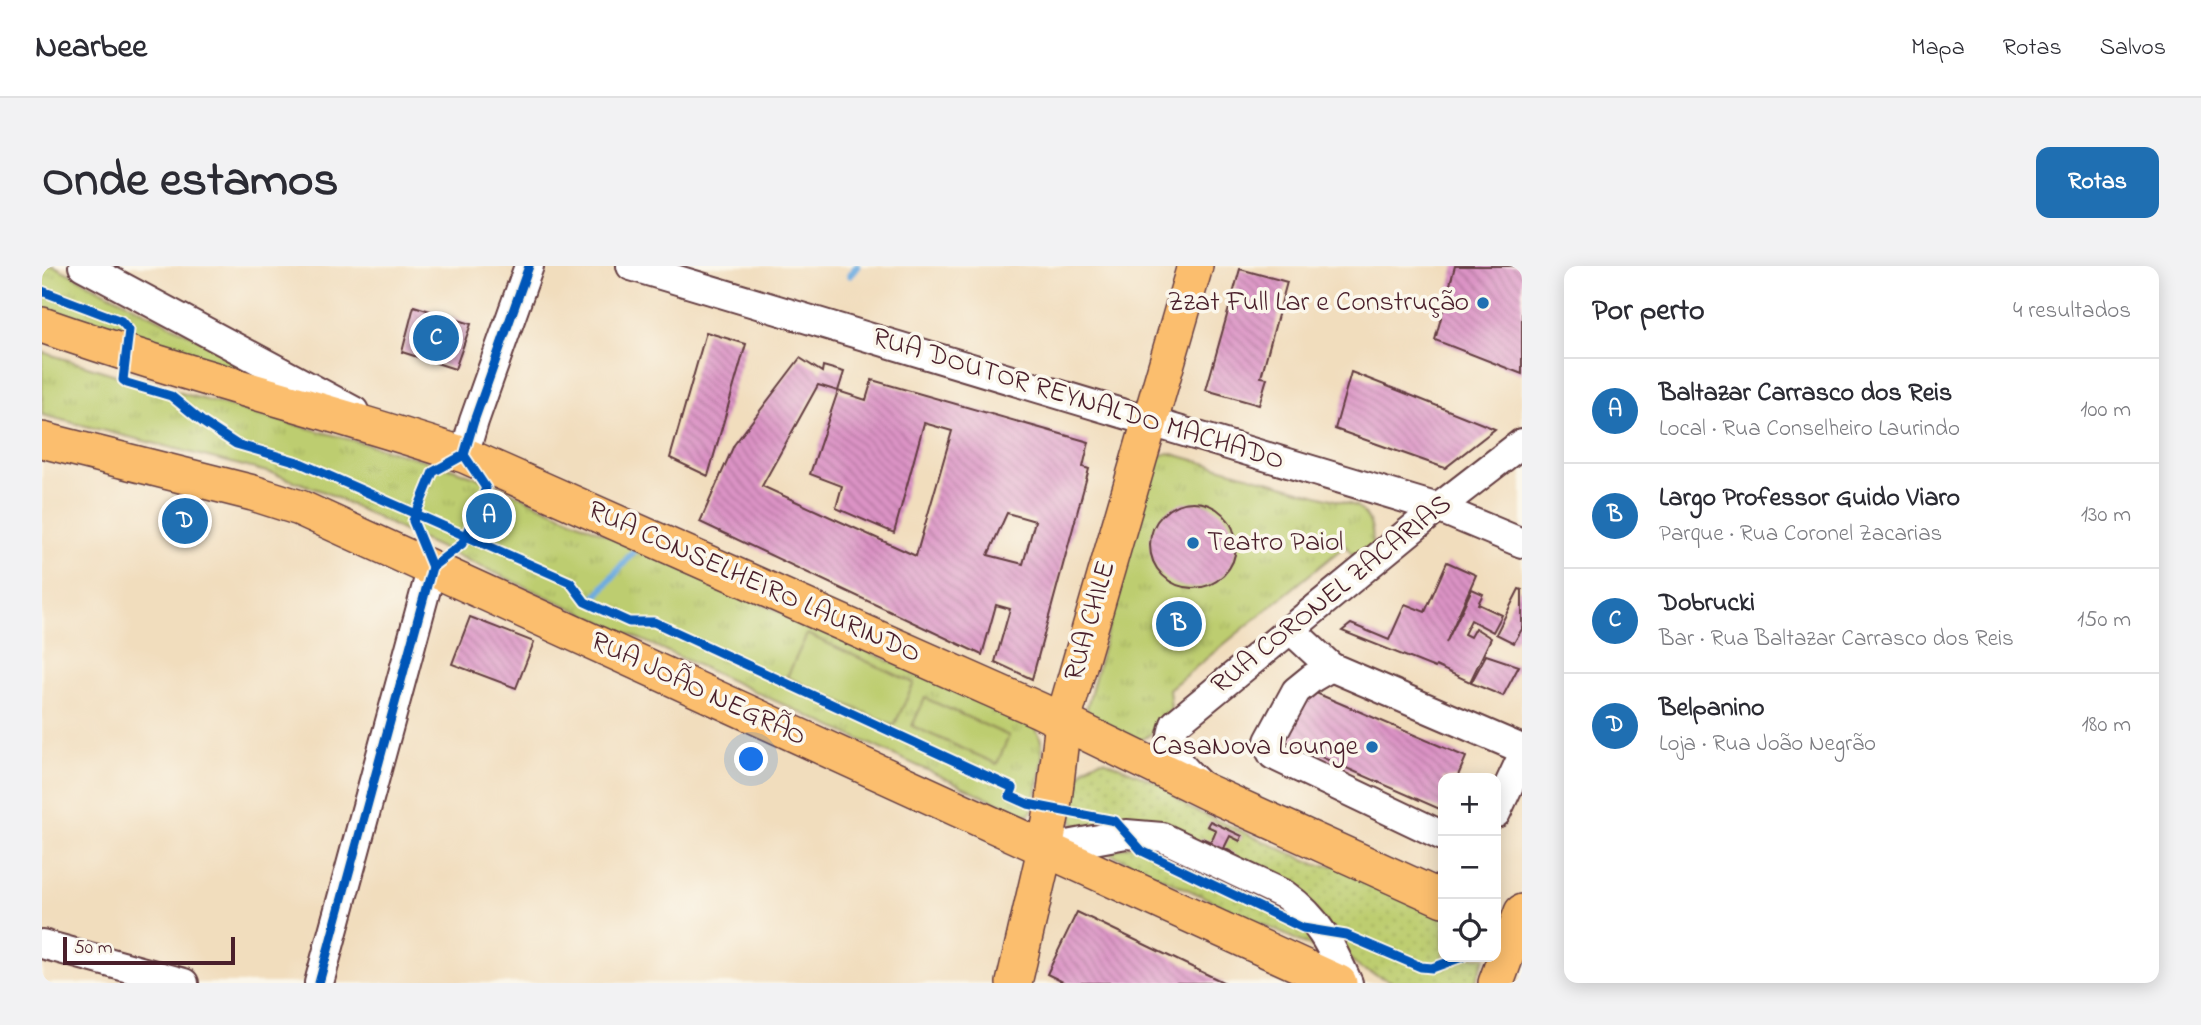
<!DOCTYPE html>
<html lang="pt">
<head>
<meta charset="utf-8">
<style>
	:root { --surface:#fff; --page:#f2f2f3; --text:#2b2b33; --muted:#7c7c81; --line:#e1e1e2; --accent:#1f6fb2 }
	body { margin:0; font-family:"Indie Flower",sans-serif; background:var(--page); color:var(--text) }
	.controls { position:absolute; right:21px; bottom:21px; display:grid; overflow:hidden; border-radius:14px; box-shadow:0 4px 18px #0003 }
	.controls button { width:63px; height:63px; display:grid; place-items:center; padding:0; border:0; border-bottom:2px solid var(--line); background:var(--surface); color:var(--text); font:35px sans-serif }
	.scale { position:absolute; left:21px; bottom:18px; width:172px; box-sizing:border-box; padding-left:7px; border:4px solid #4a1f2b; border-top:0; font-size:19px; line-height:24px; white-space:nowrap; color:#4a1f2b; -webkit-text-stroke:5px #fbf7ec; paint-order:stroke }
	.you { position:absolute; left:710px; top:494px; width:24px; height:24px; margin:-18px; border:5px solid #fff; border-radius:50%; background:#1a73e8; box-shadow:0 0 0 10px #1a73e833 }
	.badge { display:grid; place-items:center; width:46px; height:46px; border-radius:50%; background:var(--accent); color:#fff; font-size:23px; font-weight:700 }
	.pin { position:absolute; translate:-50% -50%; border:4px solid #fff; box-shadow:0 2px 7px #0006 }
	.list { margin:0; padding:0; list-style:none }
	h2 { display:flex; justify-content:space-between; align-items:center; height:91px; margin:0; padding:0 28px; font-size:30px }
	h2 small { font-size:23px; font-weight:400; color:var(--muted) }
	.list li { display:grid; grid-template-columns:46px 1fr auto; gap:21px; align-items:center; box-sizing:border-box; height:105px; padding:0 28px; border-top:2px solid var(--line) }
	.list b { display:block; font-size:26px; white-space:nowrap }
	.list p { margin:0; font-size:23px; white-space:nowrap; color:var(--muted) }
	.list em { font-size:23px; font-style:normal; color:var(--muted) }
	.icon { flex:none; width:38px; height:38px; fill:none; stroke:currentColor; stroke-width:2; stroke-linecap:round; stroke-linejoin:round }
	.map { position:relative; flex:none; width:1480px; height:717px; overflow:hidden; border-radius:14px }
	header { display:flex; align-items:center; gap:42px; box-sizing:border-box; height:98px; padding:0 35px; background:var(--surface); border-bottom:2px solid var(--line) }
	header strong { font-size:33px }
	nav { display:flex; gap:38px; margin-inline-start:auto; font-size:24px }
	.intro { display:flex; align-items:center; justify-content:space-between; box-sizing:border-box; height:168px; padding:0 42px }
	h1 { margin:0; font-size:49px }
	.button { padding:18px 32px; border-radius:14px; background:var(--accent); color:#fff; font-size:24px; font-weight:700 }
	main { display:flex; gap:42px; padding:0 42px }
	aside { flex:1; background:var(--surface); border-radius:14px; box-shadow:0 4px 18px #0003 }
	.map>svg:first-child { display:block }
	.grass { fill:url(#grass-dots); stroke:#84764e; stroke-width:2 }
	.park { fill:url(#park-tufts); stroke:#84764e; stroke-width:2 }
	.pitch { fill:#bdcd70; stroke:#84764e; stroke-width:2 }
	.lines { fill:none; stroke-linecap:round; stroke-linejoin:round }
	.stream { stroke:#6dace0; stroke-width:7 }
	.building { fill:url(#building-back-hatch); fill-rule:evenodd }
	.minor-casing { stroke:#633c41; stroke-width:32 }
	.major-casing { stroke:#633c41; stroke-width:38 }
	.minor { stroke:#fff; stroke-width:28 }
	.major { stroke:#fbbe6e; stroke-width:35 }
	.cycleway-casing { stroke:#fbf7ec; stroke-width:13 }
	.cycleway { stroke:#0057b8; stroke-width:9 }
	.poi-dot { fill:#1f6fb2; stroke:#fbf7ec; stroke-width:2.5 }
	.labels { text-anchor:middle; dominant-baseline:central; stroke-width:7; stroke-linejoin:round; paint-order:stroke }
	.poi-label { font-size:28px; fill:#4a1f2b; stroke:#fbf7ec; text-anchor:end }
	.street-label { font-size:28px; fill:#4a1f2b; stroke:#fbf7ec }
</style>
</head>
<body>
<header>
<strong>Nearbee</strong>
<nav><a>Mapa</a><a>Rotas</a><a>Salvos</a></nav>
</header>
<div class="intro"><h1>Onde estamos</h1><a class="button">Rotas</a></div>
<main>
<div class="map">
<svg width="1480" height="717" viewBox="0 0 1480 717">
	<defs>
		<pattern id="grass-dots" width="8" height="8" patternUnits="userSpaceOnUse" patternTransform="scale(1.75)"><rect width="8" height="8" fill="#bdcd70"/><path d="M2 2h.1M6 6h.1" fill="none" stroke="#a4b061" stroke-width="1.8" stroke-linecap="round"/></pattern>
		<pattern id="park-tufts" width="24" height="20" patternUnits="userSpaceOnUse" patternTransform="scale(1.75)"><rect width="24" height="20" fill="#bdcd70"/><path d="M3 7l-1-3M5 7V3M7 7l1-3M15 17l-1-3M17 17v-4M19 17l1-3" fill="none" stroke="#a4b061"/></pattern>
		<pattern id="building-back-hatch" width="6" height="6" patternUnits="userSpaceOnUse" patternTransform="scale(1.75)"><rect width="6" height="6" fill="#db93c5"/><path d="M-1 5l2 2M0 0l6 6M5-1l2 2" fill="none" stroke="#b477a0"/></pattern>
	</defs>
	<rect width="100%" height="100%" fill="#fbf7ec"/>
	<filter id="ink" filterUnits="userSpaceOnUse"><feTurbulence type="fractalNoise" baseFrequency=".0143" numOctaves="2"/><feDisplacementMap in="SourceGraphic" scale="14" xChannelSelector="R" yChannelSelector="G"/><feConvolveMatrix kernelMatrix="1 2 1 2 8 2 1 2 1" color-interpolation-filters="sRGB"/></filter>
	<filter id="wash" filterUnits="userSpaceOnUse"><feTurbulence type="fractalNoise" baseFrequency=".00686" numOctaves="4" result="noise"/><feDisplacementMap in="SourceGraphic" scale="28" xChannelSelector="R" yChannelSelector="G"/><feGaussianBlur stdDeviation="1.57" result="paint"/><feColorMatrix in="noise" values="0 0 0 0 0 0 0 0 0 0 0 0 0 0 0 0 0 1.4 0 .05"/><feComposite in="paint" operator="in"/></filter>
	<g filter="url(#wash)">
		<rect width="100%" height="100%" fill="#f1ddbd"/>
		<g class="grass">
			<path d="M1062,494l57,24 28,24 128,57 23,1 103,48v43h42l-10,26h-80l-34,-14 -11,-10 -42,-61 -216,-70h-11l-7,-4 -2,-7c4,-24 1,-54 32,-57z"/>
			<path d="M1102,576l150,72 23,32 -3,2 -207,-96z"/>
		</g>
		<g class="park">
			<path d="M0,0h12l230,116 -242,-65z"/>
			<path d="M0,86l77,24 323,89 42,15 549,245c19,21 4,59 0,84l-4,5h-6l-615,-281 -81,-40 -52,-19 -233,-59z"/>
			<path d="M1127,187l187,53c15,11 19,27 15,44l-13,9 -4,-1 -8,-13 -177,144 2,19c-9,11 -19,30 -32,32l-53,-25v-4l66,-247 7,-8z"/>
		</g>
		<g class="pitch">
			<path d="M765,368l107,49 -20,43 -107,-49z"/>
			<path d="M883,432l84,38 -12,28 -85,-38z"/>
		</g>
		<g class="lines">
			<g class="stream">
				<path d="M808,9l7,-9"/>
				<path d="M551,334l40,-48"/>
			</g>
		</g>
		<g id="blocks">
			<g class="building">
				<path d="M1413,0h67v108l-87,-34z"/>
				<path d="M1198,3l47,13 -26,95 6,1 -8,27 -53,-15z"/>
				<path d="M372,40l57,18 -16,45 -53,-17z"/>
				<path d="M664,66l40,12 -38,132 -38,-18z"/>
				<path d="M758,92l22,14 1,-6 21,6 -6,19 -20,-6 -56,101 154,70 36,-125 -28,-8 -30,110 -58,-25 6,-22 -32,-12 28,-83 28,9 6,-20 217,62 -6,25 6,2 -57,210 -37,-17 15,-53 -14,-4 -14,50 -282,-133 34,-77zM965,247l28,8 -12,43 -35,-9z"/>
				<path d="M1309,106l59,23 85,34 -50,39 -110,-39z"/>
				<circle cx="1151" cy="279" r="43"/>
				<path d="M1405,296l29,13 -30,68 26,-54 11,5 -5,10 24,11 -9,17 -22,-12 -7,14 6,3 5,-9 16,10 -21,44 -34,-16 -1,2 -93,-37 9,-7 38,16 16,-36 20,8z"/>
				<path d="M1477,323l3,1v39l-8,14 -18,-9z"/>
				<path d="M428,351l64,25 -18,46 -64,-24z"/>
				<path d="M1444,389l33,11 -16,30 -32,-13z"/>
				<path d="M1260,421l164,70 -9,21h-14l-1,32 -164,-72z"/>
				<path d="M1168,555l32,15 -2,5 -10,-5 -6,12 11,6 -2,5 -34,-16 3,-5 9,4 5,-12 -9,-4z"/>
				<path d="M1035,646l148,71h-160l-18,-9z"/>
			</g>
		</g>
	</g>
	<g filter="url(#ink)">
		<use href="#blocks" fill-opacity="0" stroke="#633c41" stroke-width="2"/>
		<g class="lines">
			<g class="minor-casing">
				<g id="minor">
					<path d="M41,0l271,145"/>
					<path d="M589,0l807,242 84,35"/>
					<path d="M422,189l10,-34 55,-155"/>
					<path d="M1249,364l40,37 191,82"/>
					<path d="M1289,401l-19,11 -16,13 -27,50v7l4,7 170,81"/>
					<path d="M1157,518c-20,-20 -35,-30 -24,-60l263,-216 84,-65"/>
					<path d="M1454,547l26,-56"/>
					<path d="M1003,583l81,-15 36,3 123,58c34,24 46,51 63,88"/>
					<path d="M0,678l142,39"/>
					<path d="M277,717l113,-416"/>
				</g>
			</g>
			<g class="major-casing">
				<g id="major">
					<path d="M0,59c139,49 282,84 422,130l575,255 168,82 236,107"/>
					<path d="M0,174l211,53 47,15 1039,475"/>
					<path d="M972,717l31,-134 9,-49 9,-79 132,-455"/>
					<path d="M1454,717l26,-71"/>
				</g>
			</g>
			<use href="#minor" class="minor"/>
			<use href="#major" class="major"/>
			<g class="cycleway-casing">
				<g id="cycleway">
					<path d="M0,25l79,30 8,9 -6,50 4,3 44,13 33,27 32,21 62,18 272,120 15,20 44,20h25l359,166 -3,8 18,8 87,17 27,30 161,77 43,7 75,32 11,1 30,-11"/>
					<path d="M422,189l10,-34 55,-155"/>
					<path d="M390,301l-19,-46 20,-49 31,-17"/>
					<path d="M390,301l30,-23 24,-56 -22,-33"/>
					<path d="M277,717l113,-416"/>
				</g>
			</g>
			<use href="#cycleway" class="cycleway"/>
		</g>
	</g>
	<g class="poi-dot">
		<circle cx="1441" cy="37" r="7"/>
		<circle cx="1151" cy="277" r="7"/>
		<circle cx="1330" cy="481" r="7"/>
	</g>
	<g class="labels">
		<g class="poi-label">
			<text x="1427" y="37">Zzat Full Lar e Construção</text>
			<text x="1165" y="277" text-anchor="start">Teatro Paiol</text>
			<text x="1316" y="481">CasaNova Lounge</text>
		</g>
		<g class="street-label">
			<text transform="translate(1036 134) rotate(17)">RUA DOUTOR REYNALDO MACHADO</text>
			<text transform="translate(712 317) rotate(24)">RUA CONSELHEIRO LAURINDO</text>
			<text transform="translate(1290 329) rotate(-39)">RUA CORONEL ZACARIAS</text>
			<text transform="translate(1049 355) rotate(-74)">RUA CHILE</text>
			<text transform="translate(656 424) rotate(25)">RUA JOÃO NEGRÃO</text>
		</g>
	</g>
</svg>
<div class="controls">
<button>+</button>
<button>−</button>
<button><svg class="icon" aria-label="locate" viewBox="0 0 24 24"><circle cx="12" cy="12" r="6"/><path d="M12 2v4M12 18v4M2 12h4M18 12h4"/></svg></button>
</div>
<div class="scale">50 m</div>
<div class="you"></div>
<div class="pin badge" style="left:447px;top:250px">A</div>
<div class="pin badge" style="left:1137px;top:358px">B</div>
<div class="pin badge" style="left:394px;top:72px">C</div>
<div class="pin badge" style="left:143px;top:255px">D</div>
</div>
<aside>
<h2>Por perto<small>4 resultados</small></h2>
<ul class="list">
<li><span class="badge">A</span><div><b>Baltazar Carrasco dos Reis</b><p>Local · Rua Conselheiro Laurindo</p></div><em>100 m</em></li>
<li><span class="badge">B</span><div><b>Largo Professor Guido Viaro</b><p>Parque · Rua Coronel Zacarias</p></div><em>130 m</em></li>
<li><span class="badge">C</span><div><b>Dobrucki</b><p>Bar · Rua Baltazar Carrasco dos Reis</p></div><em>150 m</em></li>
<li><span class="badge">D</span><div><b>Belpanino</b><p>Loja · Rua João Negrão</p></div><em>180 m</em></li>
</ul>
</aside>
</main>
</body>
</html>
